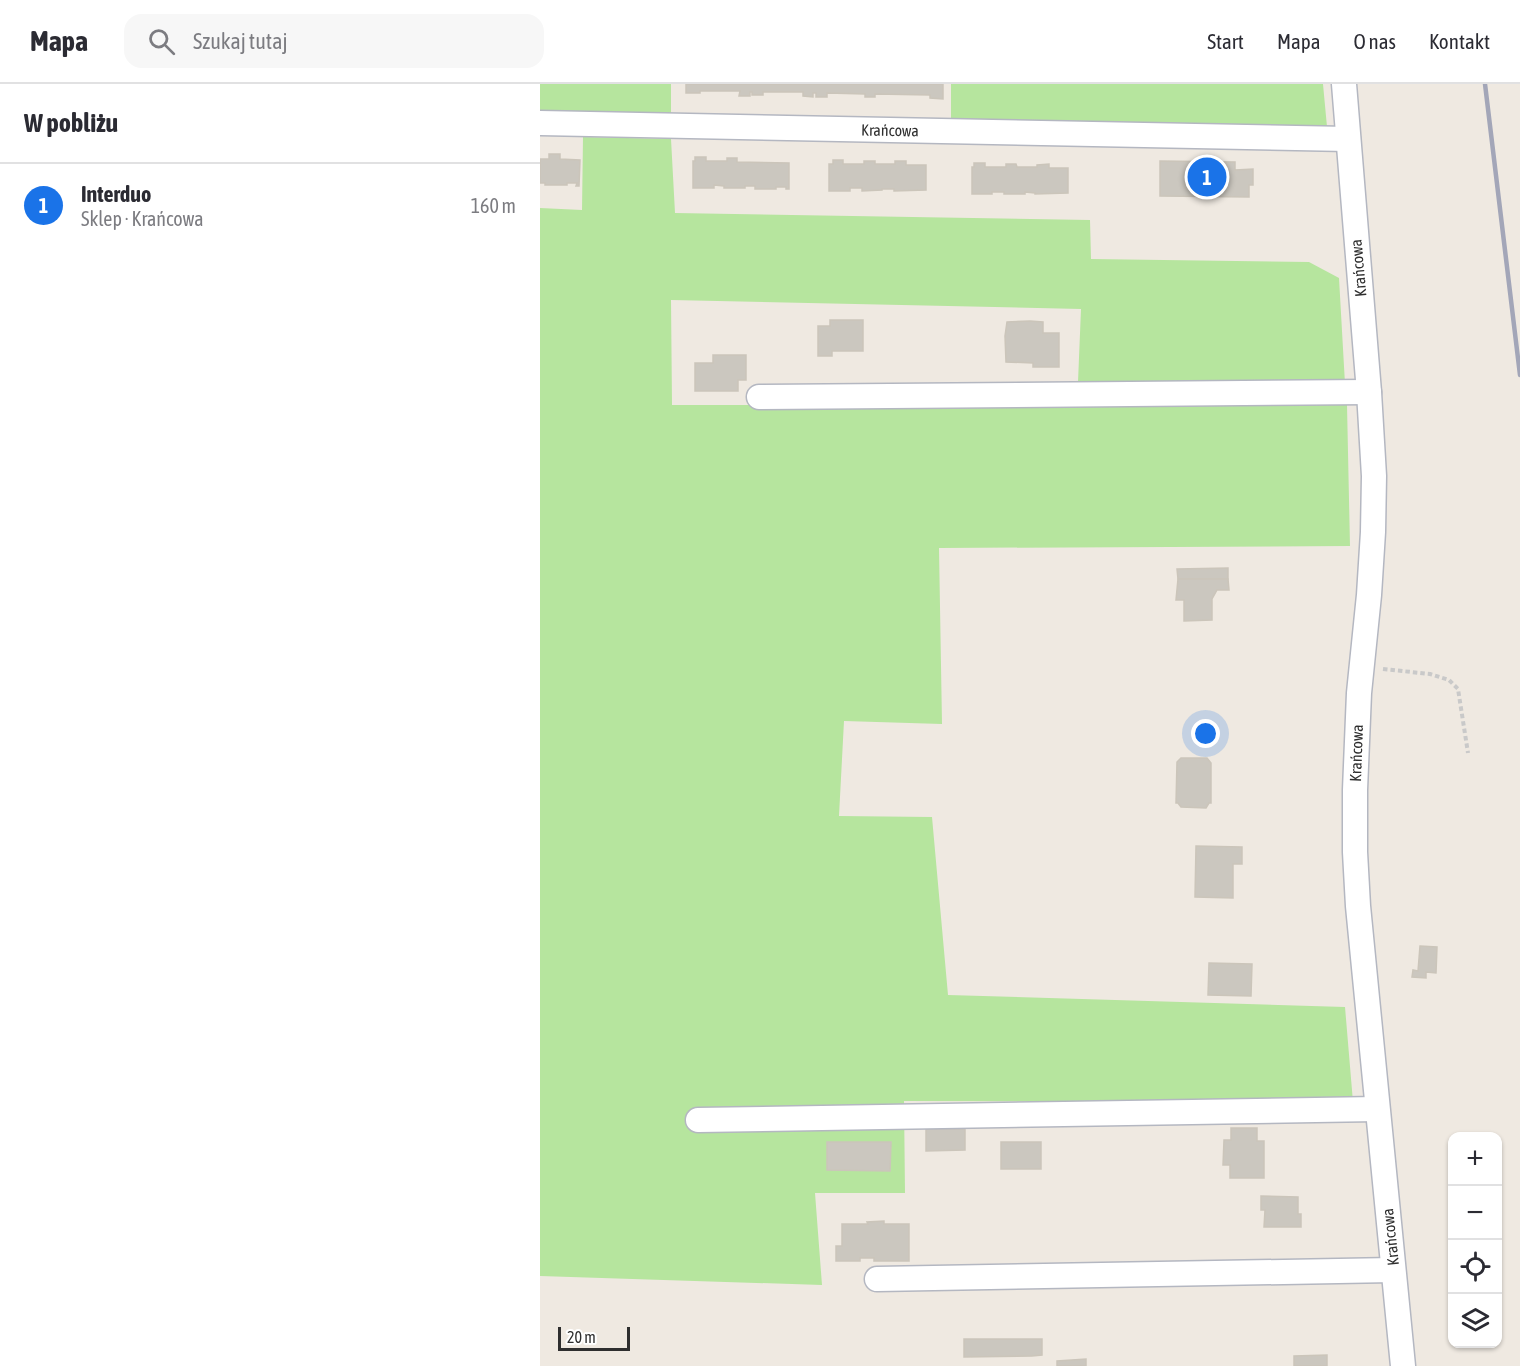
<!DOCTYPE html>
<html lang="pl">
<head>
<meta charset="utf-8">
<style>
	:root { --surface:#fff; --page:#f7f7f7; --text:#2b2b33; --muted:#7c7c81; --line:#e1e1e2; --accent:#1a73e8 }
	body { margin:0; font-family:"Asap Condensed",sans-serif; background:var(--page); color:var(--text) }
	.controls { position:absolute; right:18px; bottom:18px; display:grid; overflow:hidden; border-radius:12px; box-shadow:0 2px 4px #0004 }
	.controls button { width:54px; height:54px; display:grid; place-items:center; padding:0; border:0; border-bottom:2px solid var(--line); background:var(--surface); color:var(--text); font:30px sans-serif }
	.scale { position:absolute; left:18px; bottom:15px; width:72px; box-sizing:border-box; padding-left:6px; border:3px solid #2e2e2e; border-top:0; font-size:16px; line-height:21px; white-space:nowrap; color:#2e2e2e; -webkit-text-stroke:4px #fff; paint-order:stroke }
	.you { position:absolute; left:666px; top:650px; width:21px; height:21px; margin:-15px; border:4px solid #fff; border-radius:50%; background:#1a73e8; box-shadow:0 0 0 9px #1a73e833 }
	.badge { display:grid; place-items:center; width:39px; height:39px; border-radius:50%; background:var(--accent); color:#fff; font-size:20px; font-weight:700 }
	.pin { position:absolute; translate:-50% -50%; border:3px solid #fff; box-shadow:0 2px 6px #0006 }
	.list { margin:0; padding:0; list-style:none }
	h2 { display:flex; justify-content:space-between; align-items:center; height:78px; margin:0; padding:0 24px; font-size:26px }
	h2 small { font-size:20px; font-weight:400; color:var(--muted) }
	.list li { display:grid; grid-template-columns:39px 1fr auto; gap:18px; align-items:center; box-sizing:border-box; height:84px; padding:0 24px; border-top:2px solid var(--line) }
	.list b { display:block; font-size:22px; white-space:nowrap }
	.list p { margin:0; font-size:20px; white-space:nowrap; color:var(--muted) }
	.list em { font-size:20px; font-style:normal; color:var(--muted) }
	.icon { flex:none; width:33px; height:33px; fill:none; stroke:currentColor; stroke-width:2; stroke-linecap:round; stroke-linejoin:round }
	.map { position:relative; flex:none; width:980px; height:1282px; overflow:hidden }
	header { display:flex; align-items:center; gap:36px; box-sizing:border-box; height:84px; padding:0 30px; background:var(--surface); border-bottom:2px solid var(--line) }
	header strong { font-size:28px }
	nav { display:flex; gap:33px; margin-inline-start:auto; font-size:21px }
	.search { width:420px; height:54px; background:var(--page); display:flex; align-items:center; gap:15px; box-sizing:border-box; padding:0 21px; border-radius:18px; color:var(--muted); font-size:22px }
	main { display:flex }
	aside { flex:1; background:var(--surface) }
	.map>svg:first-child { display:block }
	.green { fill:#b6e59e }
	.building { fill:#cbc7bf; stroke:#cbc5ba; stroke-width:1.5 }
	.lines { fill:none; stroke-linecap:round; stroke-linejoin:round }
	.minor-casing { stroke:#b4b7c1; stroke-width:27 }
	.path { stroke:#c9c9c9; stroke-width:4; stroke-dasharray:4.5 3; stroke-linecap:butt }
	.minor { stroke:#fff; stroke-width:24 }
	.rail { stroke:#a3a6b8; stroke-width:4.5 }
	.labels { text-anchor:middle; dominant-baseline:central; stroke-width:4.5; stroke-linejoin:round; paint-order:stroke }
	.street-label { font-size:16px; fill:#2e2e2e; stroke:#fff }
</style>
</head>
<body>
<header>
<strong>Mapa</strong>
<div class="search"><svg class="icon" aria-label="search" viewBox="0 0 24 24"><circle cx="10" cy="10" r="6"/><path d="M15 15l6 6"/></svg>Szukaj tutaj</div>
<nav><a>Start</a><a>Mapa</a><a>O nas</a><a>Kontakt</a></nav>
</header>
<main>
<aside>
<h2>W pobliżu<small></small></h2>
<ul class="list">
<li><span class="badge">1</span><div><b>Interduo</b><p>Sklep · Krańcowa</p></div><em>160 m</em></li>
</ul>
</aside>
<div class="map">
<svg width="980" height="1282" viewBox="0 0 980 1282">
	<rect width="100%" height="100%" fill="#efe9e1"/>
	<g class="green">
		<path d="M0,0h131v33l-131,-3z"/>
		<path d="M411,0h372l4,43 -376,-5z"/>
		<path d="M43,53l88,2 4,74 415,7 1,39 218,3 30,16 6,106 -267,-2 3,-73 -410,-9 1,105h675l3,141 -411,2 3,176 -98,-3 -5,95 93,1 16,178 397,12 8,95 -449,-1 1,92h-90l7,92 -282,-9v-1068l42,2z"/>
	</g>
	<g class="building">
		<path d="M146,0h257v15l-13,-1v-3l-55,-1v3h-10v-3l-38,-1v4h-11v-4h-3v4l-10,-1v-4h-40v3h-11v-3h-2v4h-11l1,-5h-40v2h-14z"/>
		<path d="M9,70h11v5l20,1 -1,26h-3l1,-3h-10v2h-22v-2h-5v-24h9z"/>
		<path d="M155,73h11v4h21v-3h10v4l52,1v26h-3v-2h-10v2h-21v-3h-10v2h-21v-2l-10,-1v3h-21v-27h2z"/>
		<path d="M293,76h10v4h21v-3h11v3h20v-3h11v4h20v25l-32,1v-2h-12v1l-20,1v-3h-12v3h-21v-27h4z"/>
		<path d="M620,77l75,1v8l18,-1v16h-4v12l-89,-1z"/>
		<path d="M434,79h11v4h21v-3h10l1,3h20v-2l12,-1v4h19v25l-33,1v-1l-10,-1v2h-21v-2h-12v2h-20v-27h2z"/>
		<path d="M290,236h33v31h-31v5h-14v-30h12z"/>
		<path d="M490,237l13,1v11h16v34h-26v-4l-27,-1 -1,-26 2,-14z"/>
		<path d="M173,271h33v25h-8v11h-43v-28h18z"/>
		<path d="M688,484v11h-50l-1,-10z"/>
		<path d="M638,495h50l1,11h-12l-5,9v21l-28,1v-21h-8z"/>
		<path d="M641,674h26l4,5v40h-2l-3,5 -25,-1 -3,-4h-2l1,-41z"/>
		<path d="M656,762l46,1v17h-9v34l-38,-1z"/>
		<path d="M880,862l17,1 -1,26 -10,-1v6l-14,-1 1,-7 5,1z"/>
		<path d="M669,879l43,1 -1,32 -43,-1z"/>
		<path d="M691,1044h26v13h7v37h-34v-13h-7l1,-25h7z"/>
		<path d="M386,1045h39v21l-39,1z"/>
		<path d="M287,1058h64l-1,29 -63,-1z"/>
		<rect x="461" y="1058" width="40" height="27"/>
		<path d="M721,1112l37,1v17h3v13h-37l1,-17h-4z"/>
		<path d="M344,1137v3h25v37h-35v-3h-14v3h-24v-15h6v-22h26l-1,-2z"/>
		<path d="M424,1255h78v16l-10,1 -68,1z"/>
		<path d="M787,1271v11h-33v-10z"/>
		<path d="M546,1275v7h-29v-5z"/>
	</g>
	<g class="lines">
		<g class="minor-casing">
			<g id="minor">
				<path d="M804,0l25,308 5,84 -1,56 -4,63 -10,98 -4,97v62l3,54 45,460"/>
				<path d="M0,39l808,16"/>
				<path d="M219,313l610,-5"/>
				<path d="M158,1036l679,-11"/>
				<path d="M337,1195l516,-9"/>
			</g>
		</g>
		<path class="path" d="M843,585l47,5 19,6 9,9 10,64"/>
		<use href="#minor" class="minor"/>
		<path class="rail" d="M945,0l35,291"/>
	</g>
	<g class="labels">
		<g class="street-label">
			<text transform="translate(350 46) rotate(1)">Krańcowa</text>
			<text transform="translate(818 184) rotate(-95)">Krańcowa</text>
			<text transform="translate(816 669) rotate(-88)">Krańcowa</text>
			<text transform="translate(850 1153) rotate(-96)">Krańcowa</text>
		</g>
	</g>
</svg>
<div class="controls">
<button>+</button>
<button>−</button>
<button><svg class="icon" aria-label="locate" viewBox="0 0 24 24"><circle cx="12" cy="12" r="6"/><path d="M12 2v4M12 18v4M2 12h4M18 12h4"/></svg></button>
<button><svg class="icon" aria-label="layers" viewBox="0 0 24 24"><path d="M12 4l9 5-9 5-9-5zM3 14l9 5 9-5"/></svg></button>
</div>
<div class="scale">20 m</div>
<div class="you"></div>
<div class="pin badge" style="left:667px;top:93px">1</div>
</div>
</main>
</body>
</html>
